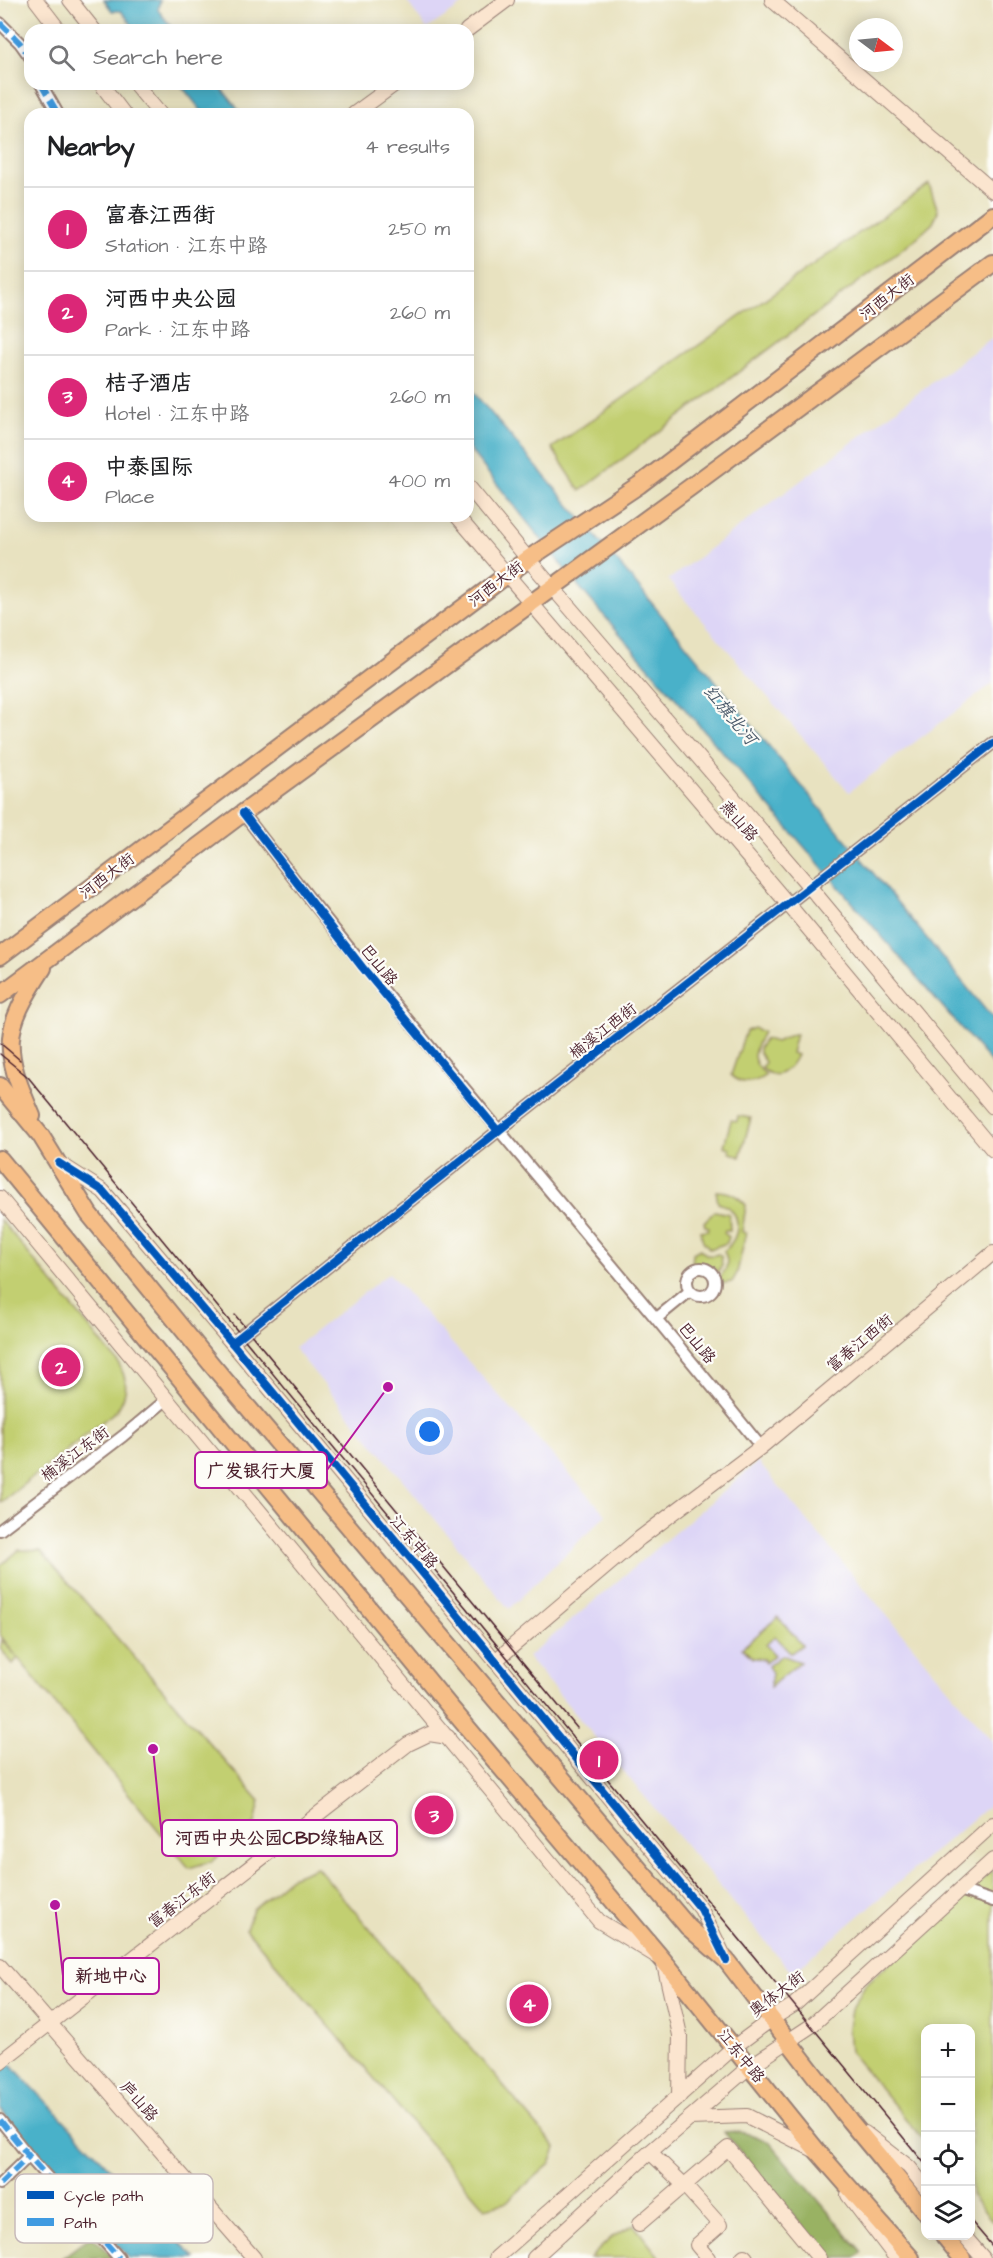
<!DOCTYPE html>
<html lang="en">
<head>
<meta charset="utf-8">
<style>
	:root { --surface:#fff; --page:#f2f2f2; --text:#202124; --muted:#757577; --line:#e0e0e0; --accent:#db2777 }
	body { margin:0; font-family:"Architects Daughter","LXGW WenKai TC",sans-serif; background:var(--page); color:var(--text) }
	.controls { position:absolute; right:18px; bottom:18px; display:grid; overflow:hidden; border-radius:12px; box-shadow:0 3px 15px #0003 }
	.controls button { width:54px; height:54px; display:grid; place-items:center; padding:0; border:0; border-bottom:2px solid var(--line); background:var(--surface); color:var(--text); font:30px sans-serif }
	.compass { position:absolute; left:849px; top:18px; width:54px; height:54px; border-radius:50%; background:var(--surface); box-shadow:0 3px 15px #0003; rotate:106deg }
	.you { position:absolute; left:430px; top:1432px; width:21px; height:21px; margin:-15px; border:4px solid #fff; border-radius:50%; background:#1a73e8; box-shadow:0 0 0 9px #1a73e833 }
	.badge { display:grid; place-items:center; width:39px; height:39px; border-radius:50%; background:var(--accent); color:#fff; font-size:20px; font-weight:700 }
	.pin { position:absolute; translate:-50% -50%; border:3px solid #fff; box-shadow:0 2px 6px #0006 }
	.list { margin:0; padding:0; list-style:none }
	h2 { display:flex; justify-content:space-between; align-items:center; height:78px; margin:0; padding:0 24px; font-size:26px }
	h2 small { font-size:20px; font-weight:400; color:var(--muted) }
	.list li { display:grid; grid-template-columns:39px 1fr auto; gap:18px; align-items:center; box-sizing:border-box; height:84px; padding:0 24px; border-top:2px solid var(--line) }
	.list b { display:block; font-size:22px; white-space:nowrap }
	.list p { margin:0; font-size:20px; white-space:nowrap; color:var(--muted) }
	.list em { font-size:20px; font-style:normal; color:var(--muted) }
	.icon { flex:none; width:33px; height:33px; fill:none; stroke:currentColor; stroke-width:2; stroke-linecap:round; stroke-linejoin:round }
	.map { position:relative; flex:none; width:993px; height:2258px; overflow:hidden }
	.search { position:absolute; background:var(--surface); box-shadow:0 3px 15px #0003; left:24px; top:24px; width:450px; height:66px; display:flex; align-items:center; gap:15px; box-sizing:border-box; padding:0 21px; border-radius:18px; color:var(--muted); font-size:22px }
	.panel { position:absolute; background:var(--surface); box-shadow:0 3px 15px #0003; left:24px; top:108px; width:450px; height:414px; border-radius:18px }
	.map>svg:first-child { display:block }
	.built { fill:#ddd5f6 }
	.green { fill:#c2cf71; stroke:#86774e; stroke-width:1.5 }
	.forest { fill:#99b263; stroke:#726847; stroke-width:1.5 }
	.water { fill:#4ab1c9; stroke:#4a687a; stroke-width:1.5 }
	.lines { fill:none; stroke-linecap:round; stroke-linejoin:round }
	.street-casing { stroke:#998076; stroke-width:14 }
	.secondary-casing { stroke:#998076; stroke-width:16 }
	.primary-casing { stroke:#998076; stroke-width:20 }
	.street { stroke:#fff; stroke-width:10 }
	.secondary { stroke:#fbe5cf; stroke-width:14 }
	.primary { stroke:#f6be87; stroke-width:16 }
	.tram { stroke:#4a1f2b; stroke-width:1.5 }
	.quiet { stroke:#409be1; stroke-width:6; stroke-dasharray:12 6; stroke-linecap:butt }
	.cycleway-casing { stroke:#fdfcf7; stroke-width:11 }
	.cycleway { stroke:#0057b8; stroke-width:8 }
	.labels { text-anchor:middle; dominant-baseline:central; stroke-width:4.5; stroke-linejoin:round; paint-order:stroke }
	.street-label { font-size:16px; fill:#4a1f2b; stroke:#fdfcf7 }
	.water-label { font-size:18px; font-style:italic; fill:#4a596a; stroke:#fdfcf7 }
	.key { fill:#fdfcf7; stroke:#c7baba; stroke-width:1.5 }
	.key-label { font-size:16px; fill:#4a1f2b }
	.leader { fill:none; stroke:#b5179e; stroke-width:2 }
	.callout-dot { fill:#b5179e; stroke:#fdfcf7; stroke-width:2 }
	.callout { fill:#fdfcf7; stroke:#b5179e; stroke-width:2 }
	.callout-label { font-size:18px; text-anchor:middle; font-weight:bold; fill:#4a1f2b }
</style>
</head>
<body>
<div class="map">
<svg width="993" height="2258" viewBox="0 0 993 2258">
	<rect width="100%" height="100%" fill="#fdfcf7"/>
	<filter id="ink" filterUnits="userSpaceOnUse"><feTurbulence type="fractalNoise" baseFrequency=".0167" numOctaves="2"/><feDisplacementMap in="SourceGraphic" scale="12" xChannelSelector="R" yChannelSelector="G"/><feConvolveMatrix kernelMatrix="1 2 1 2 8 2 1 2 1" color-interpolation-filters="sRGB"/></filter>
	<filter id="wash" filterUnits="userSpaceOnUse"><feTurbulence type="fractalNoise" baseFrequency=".008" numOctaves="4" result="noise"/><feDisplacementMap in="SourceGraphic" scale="24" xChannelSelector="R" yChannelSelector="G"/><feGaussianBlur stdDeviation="1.35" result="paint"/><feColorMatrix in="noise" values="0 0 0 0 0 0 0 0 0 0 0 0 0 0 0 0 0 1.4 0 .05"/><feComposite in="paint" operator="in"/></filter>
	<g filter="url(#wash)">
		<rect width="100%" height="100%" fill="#e8e2c0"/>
		<g class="built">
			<path d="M406,0h63l-42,29z"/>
			<path d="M993,337v346l-144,109 -181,-212z"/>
			<path d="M389,1273l217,242 -97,94 -215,-261z"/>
			<path d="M758,1462l235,280v60l-201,171 -264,-316z"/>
		</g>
		<g class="green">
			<path d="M929,184l9,27 -5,12 -21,19 -332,249 -28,-43z"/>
			<path d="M754,1028l9,4c-10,20 -15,27 3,43 -12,9 -25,10 -35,0l15,-44z"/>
			<path d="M793,1034h3l-5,19 6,2c-7,15 -21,28 -35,13l3,-6 -6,-9v-5l6,-9 11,3z"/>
			<path d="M738,1116l13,2 -11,39 -11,-5 1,-4 -6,-2 7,-26 6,1z"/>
			<path d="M716,1191c13,0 21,4 30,14l-4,27 4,1 -9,40 -5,9 -13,2 -1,-6c10,-8 11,-16 6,-27 18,-15 19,-41 -6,-48z"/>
			<path d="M715,1211l14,3 1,16h-5l-1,3 5,4 -2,6 -17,6 -7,-8 -3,-10 8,-1 1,-3 -4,-1 -1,-4z"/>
			<path d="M0,1219l117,142c11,18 12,31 0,49l-117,93z"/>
			<path d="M700,1249c5,6 11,8 18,5l3,2 1,9 -5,8 -3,-4 -10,-5 -12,4 1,-15z"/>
			<path d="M19,1550l22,1 219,250 -5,22 -43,38 -23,7 -171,-210 -5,6 -13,-16 2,-8 15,17 -17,-22v-69z"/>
			<path d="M778,1617l24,28 -11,8 -16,-17 -9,9 9,10 -10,8 -1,-4 -11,-1 -11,-10z"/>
			<path d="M782,1655l18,7 -30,25 2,-14 -4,-7z"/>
			<path d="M317,1867l239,281 -6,16 -45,39 -20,5 -239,-279 7,-20 38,-32z"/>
			<path d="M993,1870v352l-22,-27 -1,-167h-44l-1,114 -75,-90 -2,-24 3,-18 14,-25z"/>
			<path d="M634,2225l26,33h-70l22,-21z"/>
		</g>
		<g class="forest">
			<path d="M724,2132c17,-2 32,3 46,11l92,109 -7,6h-26z"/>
			<path d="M91,2236l24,22h-53z"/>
		</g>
		<g class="water">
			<path d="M104,0h56l-2,10 16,20h-38l-15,-19h-9z"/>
			<path d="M180,84h38l24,30h-38z"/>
			<path d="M468,386l164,193 361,440v46l-418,-483 -106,-133z"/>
			<path d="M0,2053l195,205h-66l-129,-149z"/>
		</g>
	</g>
	<g filter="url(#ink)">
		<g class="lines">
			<g class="street-casing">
				<g id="street">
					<path d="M0,23l20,20 10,14"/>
					<path d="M41,84l17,30"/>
					<path d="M243,813c166,217 347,421 518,634"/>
					<circle cx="701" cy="1282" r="14"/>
					<path d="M657,1318l33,-27"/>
					<path d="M232,1343l266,-212 495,-388"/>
					<path d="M0,1530l123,-94 43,-36"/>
					<path d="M960,1890l33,11"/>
					<path d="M0,2120l32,40 87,98"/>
					<path d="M0,2184l29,-28"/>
				</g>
			</g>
			<g class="secondary-casing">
				<g id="secondary">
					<path d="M36,0l23,30"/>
					<path d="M70,0l24,30"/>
					<path d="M772,0l221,191"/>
					<path d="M467,30l40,-30"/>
					<path d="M101,84l23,30"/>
					<path d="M135,84l25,30"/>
					<path d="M354,114l41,-30"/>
					<path d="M468,486l60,73 281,327 184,221"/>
					<path d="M457,516l331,388 205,246"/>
					<path d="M59,1163l44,28 129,152 469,566 24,49"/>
					<path d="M0,1198l599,723 64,39 17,75 -1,62"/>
					<path d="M495,1661l145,-123 121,-91 232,-194"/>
					<path d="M0,1966l254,292"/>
					<path d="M0,2062l408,-318 21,-10 19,3"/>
					<path d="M690,2118l57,-2 69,35"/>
					<path d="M865,2133l44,34 17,21"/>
					<path d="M650,2152l34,33 36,40 -23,20 11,13"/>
					<path d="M848,2195l48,63"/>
					<path d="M639,2224l89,-76 91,110"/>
					<path d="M964,2236l19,22"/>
					<path d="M496,2258l238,-211 39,-29 21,-13 199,-181"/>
					<path d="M534,2258l116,-106 99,-85 62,-41 182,-166"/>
					<path d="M742,2258l2,-2 2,2"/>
				</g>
			</g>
			<g class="primary-casing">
				<g id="primary">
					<path d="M0,956l528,-397 111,-74 354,-270"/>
					<path d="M0,995l243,-182 453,-330 297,-220"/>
					<path d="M0,1086l41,50 48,78 123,151 476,562 38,33 123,160 77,93"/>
					<path d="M32,1116c-30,-69 -30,-85 11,-148"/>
					<path d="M0,1159l450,548 213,253 155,192 93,106"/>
					<path d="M944,2236l18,22"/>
				</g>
			</g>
			<use href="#street" class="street"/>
			<use href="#secondary" class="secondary"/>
			<use href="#primary" class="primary"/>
			<g class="tram">
				<path d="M0,1043l20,17"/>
				<path d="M0,1054l28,23 898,1088"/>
				<path d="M235,1315l342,413"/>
				<path d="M970,2220l23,27"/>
			</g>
			<g class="quiet">
				<path d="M0,23l20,20 10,14"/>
				<path d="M41,84l17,30"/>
				<path d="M0,2120l32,40 87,98"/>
				<path d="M0,2184l29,-28"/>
			</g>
			<g class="cycleway-casing">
				<g id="cycleway">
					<path d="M243,813l119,154 136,164"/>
					<path d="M59,1163l44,28 129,152 469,566 25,51"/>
					<path d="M232,1343l266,-212 495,-388"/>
				</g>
			</g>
			<use href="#cycleway" class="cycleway"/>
		</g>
	</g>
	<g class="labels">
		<g class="street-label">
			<text transform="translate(887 297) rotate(-38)">河西大街</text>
			<text transform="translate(496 584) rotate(-37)">河西大街</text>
			<text transform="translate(739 821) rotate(49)">燕山路</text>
			<text transform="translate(107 876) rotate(-37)">河西大街</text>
			<text transform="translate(379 965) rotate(51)">巴山路</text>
			<text transform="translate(603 1031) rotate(-38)">楠溪江西街</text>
			<text transform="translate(697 1343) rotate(51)">巴山路</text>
			<text transform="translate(860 1343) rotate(-40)">富春江西街</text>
			<text transform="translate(75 1454) rotate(-37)">楠溪江东街</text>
			<text transform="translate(414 1542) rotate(50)">江东中路</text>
			<text transform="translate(182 1900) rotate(-38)">富春江东街</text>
			<text transform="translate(777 1994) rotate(-37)">奥体大街</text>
			<text transform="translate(741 2056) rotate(51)">江东中路</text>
			<text transform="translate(139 2101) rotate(49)">庐山路</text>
		</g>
		<g class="water-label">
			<text transform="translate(730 715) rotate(50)">红旗北河</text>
		</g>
	</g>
	<rect x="15" y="2174" width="198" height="69" rx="9" class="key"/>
	<rect x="27" y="2191" width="27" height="8" fill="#0057b8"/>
	<rect x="27" y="2218" width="27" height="8" fill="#409be1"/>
	<g class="key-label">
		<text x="64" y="2201">Cycle path</text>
		<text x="64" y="2228">Path</text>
	</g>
	<path class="leader" d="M388 1387L327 1470M153 1749L162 1838M55 1905L63 1976"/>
	<g class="callout-dot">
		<circle cx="388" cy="1387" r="6"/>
		<circle cx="153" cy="1749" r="6"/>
		<circle cx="55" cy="1905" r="6"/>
	</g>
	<g class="callout">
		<rect x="195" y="1452" width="132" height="36" rx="6"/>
		<rect x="162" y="1820" width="235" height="36" rx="6"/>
		<rect x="63" y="1958" width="96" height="36" rx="6"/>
	</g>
	<g class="callout-label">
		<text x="261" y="1477">广发银行大厦</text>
		<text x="280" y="1844">河西中央公园CBD绿轴A区</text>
		<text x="111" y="1982">新地中心</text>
	</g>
</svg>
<div class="controls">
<button>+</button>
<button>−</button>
<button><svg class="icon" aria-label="locate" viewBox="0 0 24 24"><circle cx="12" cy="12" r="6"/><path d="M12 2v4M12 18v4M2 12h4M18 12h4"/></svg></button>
<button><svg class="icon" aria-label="layers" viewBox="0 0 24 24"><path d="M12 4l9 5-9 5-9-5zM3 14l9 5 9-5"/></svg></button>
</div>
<svg class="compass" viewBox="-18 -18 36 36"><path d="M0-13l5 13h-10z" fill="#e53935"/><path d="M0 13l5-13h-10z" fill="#757577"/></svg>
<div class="you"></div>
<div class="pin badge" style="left:599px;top:1760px">1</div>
<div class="pin badge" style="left:61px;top:1367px">2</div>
<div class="pin badge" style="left:434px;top:1815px">3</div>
<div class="pin badge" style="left:529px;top:2004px">4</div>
<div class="search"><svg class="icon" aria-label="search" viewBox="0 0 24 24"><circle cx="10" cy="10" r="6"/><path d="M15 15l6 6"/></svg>Search here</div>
<section class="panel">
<h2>Nearby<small>4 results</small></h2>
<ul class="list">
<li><span class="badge">1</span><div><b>富春江西街</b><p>Station · 江东中路</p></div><em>250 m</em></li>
<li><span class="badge">2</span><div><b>河西中央公园</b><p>Park · 江东中路</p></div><em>260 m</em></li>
<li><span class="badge">3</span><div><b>桔子酒店</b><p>Hotel · 江东中路</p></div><em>260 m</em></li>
<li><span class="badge">4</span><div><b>中泰国际</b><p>Place</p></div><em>400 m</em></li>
</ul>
</section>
</div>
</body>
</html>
